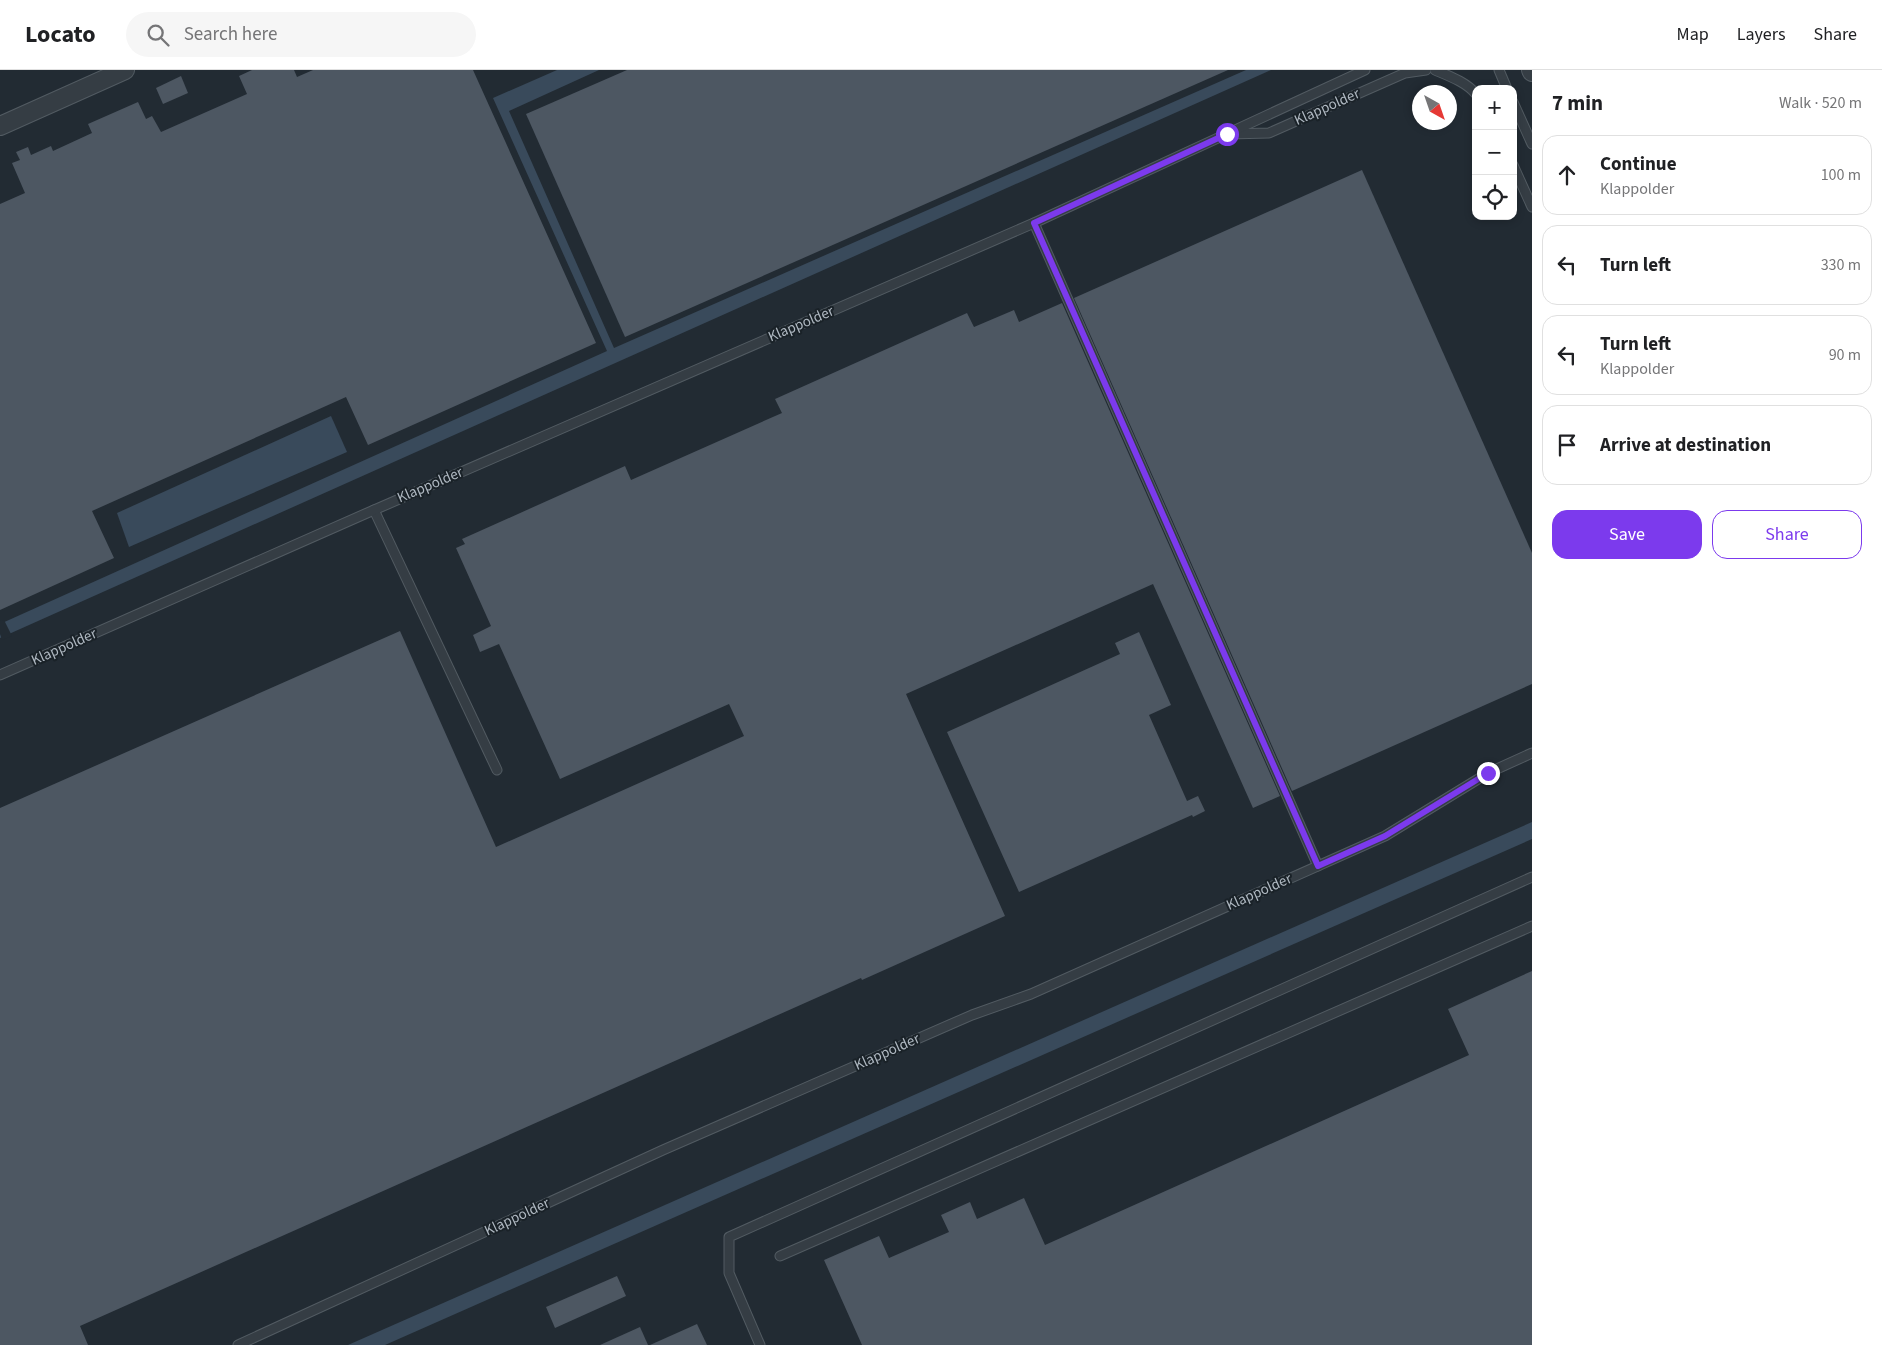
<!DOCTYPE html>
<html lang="en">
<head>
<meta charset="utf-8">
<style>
	:root { --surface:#fff; --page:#f6f6f6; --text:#202124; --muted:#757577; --line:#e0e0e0; --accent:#7c3aed }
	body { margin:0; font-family:"Source Sans 3",sans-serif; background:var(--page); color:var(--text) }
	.controls { position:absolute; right:15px; top:15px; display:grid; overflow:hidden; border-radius:10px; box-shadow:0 2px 8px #0003 }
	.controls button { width:45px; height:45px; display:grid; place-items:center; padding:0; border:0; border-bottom:1px solid var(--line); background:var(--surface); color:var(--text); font:25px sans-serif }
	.compass { position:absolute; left:1412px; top:15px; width:45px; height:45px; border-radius:50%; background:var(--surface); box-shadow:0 2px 8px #0003; rotate:140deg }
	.stop { position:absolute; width:15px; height:15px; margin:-11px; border:4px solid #7c3aed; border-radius:50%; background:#fff }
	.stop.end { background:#7c3aed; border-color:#fff; box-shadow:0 1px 5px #0008 }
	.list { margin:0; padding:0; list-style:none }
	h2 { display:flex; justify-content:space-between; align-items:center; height:65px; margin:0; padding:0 20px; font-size:21px }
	h2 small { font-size:16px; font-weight:400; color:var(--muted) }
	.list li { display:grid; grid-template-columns:32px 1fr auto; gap:15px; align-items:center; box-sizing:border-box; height:80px; margin:0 10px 10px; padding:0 10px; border:1px solid var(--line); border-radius:15px }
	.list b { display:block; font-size:19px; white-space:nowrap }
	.list p { margin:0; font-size:16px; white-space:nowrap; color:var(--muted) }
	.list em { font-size:16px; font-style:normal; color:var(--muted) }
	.actions { display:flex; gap:10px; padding:15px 20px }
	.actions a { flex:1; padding:11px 0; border:1px solid var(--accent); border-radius:15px; text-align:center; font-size:18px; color:var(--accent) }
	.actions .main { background:var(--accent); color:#fff }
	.icon { flex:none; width:28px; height:28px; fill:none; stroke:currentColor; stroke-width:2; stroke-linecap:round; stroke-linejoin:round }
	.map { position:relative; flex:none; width:1532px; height:1275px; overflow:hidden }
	header { display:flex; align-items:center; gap:30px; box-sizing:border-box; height:70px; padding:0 25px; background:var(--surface); border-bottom:1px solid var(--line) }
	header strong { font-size:24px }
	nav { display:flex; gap:28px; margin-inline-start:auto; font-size:18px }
	.search { width:350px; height:45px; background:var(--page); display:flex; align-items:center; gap:12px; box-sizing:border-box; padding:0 18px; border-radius:28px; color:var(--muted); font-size:19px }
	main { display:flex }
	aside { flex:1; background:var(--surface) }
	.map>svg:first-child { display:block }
	.water { fill:#394a5b }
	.pier { fill:#222b33 }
	.building { fill:#4d5762 }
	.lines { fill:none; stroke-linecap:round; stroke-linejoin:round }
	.lane-casing { stroke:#525b62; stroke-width:11 }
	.street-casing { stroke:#525b62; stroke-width:20 }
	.lane { stroke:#353d44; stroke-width:9 }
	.street { stroke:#353d44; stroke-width:18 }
	.route { stroke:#7c3aed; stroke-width:6 }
	.labels { text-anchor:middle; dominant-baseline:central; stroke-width:4; stroke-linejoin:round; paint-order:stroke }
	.street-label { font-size:15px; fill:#afb8c1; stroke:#1a2228 }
</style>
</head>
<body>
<header>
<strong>Locato</strong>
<div class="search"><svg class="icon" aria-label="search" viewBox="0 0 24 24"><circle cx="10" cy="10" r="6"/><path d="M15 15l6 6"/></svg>Search here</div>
<nav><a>Map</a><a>Layers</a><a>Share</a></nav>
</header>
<main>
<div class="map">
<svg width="1532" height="1275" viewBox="0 0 1532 1275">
	<rect width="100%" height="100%" fill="#222b33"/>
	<g class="water">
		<path d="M557,0h42l-90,41 105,237 632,-278h25l-1271,568v-14l607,-273 -114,-253z"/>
		<path d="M331,346l16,36 -218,95 -12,-34z"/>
		<path d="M1532,752v17l-1147,506h-37z"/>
	</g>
	<path class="pier" d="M4,550l8,16 -10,4 -2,-6v-13z"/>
	<g class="building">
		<path d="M252,0h42l3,7 16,-7h160l123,273 -228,102 -22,-48 -254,114 22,47 -114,52v-406l25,-11 -13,-30 8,-3 -4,-8 12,-5 3,8 20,-9 2,5 39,-18 -4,-9 50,-22 8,17 6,-3 9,16 86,-38 -8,-18z"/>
		<path d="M627,0h601l-603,267 -99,-223z"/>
		<path d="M181,6l7,17 -25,11 -7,-16z"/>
		<path d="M1362,100l170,383v131l-240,107 -218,-493z"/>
		<path d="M1062,233l218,493 -27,12 -100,-224 -247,110 99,222 -143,64 -1,-2 -781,348 8,19h-88v-537l400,-177 96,216 248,-111 -15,-32 -169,75 -61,-135 -19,8 -7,-17 18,-9 -35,-78 9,-4 -3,-5 163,-73 6,14 151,-67 -7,-14 192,-86 7,14 40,-17 5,12z"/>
		<path d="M1139,562l32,73 -22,10 38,86 11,-5 7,15 -12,6 -1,-2 -173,77 -72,-160 173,-78 -5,-11z"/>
		<path d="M1532,901v374h-670l-38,-85 55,-24 10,22 60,-26 -8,-17 29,-13 7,17 47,-21 21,47 424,-190 -21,-46z"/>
		<path d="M617,1206l9,20 -71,32 -9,-21z"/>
		<path d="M697,1254l10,21h-57z"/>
		<path d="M640,1257l8,18h-48z"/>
	</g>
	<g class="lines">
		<g class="lane-casing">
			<g id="lane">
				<path d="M1435,0c14,6 31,12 41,24"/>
				<path d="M1499,0l8,19"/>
				<path d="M1513,32l19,42"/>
				<path d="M1229,64l40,-1 136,-60 21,-3"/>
				<path d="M1513,95l19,42"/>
				<path d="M1034,153l284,643"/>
				<path d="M374,440l123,260"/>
				<path d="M0,605l374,-165 660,-287 331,-153"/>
				<path d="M780,1186l752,-330"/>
				<path d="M238,1275l425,-195 309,-135 59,-21 354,-158 103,-63 44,-20"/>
				<path d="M760,1275l-31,-72v-36l803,-360"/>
			</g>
		</g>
		<g class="street-casing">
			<g id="street">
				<path d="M1531,0l1,2"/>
				<path d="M0,56l125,-56"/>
			</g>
		</g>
		<use href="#lane" class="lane"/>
		<use href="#street" class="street"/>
	</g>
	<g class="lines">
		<path class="route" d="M1227,64l-193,89 284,643 67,-30 103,-63"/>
	</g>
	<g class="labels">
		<g class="street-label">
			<text transform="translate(1327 37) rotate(-24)">Klappolder</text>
			<text transform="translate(801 254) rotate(-23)">Klappolder</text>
			<text transform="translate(430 415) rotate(-23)">Klappolder</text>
			<text transform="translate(64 577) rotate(-24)">Klappolder</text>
			<text transform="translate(1259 822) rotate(-24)">Klappolder</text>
			<text transform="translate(887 982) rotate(-24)">Klappolder</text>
			<text transform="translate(517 1147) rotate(-25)">Klappolder</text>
		</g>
	</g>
</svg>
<div class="controls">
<button>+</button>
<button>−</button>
<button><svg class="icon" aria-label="locate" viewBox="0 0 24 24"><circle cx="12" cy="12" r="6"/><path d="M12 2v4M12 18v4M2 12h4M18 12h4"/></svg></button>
</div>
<svg class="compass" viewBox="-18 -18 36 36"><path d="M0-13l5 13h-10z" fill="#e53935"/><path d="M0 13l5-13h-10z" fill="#757577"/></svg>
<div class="stop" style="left:1227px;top:64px"></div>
<div class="stop end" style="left:1488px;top:703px"></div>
</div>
<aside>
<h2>7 min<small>Walk · 520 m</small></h2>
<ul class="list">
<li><svg class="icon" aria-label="ahead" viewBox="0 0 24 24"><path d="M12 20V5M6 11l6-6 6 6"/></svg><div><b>Continue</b><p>Klappolder</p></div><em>100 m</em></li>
<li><svg class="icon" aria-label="left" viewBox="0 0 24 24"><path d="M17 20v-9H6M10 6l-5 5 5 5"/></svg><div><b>Turn left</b></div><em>330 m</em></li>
<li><svg class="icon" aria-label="left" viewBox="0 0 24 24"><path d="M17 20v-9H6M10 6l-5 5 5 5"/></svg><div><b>Turn left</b><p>Klappolder</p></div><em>90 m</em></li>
<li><svg class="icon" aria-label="arrive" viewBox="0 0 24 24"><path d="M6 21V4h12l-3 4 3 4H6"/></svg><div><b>Arrive at destination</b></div></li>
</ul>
<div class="actions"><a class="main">Save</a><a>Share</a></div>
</aside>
</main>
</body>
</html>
